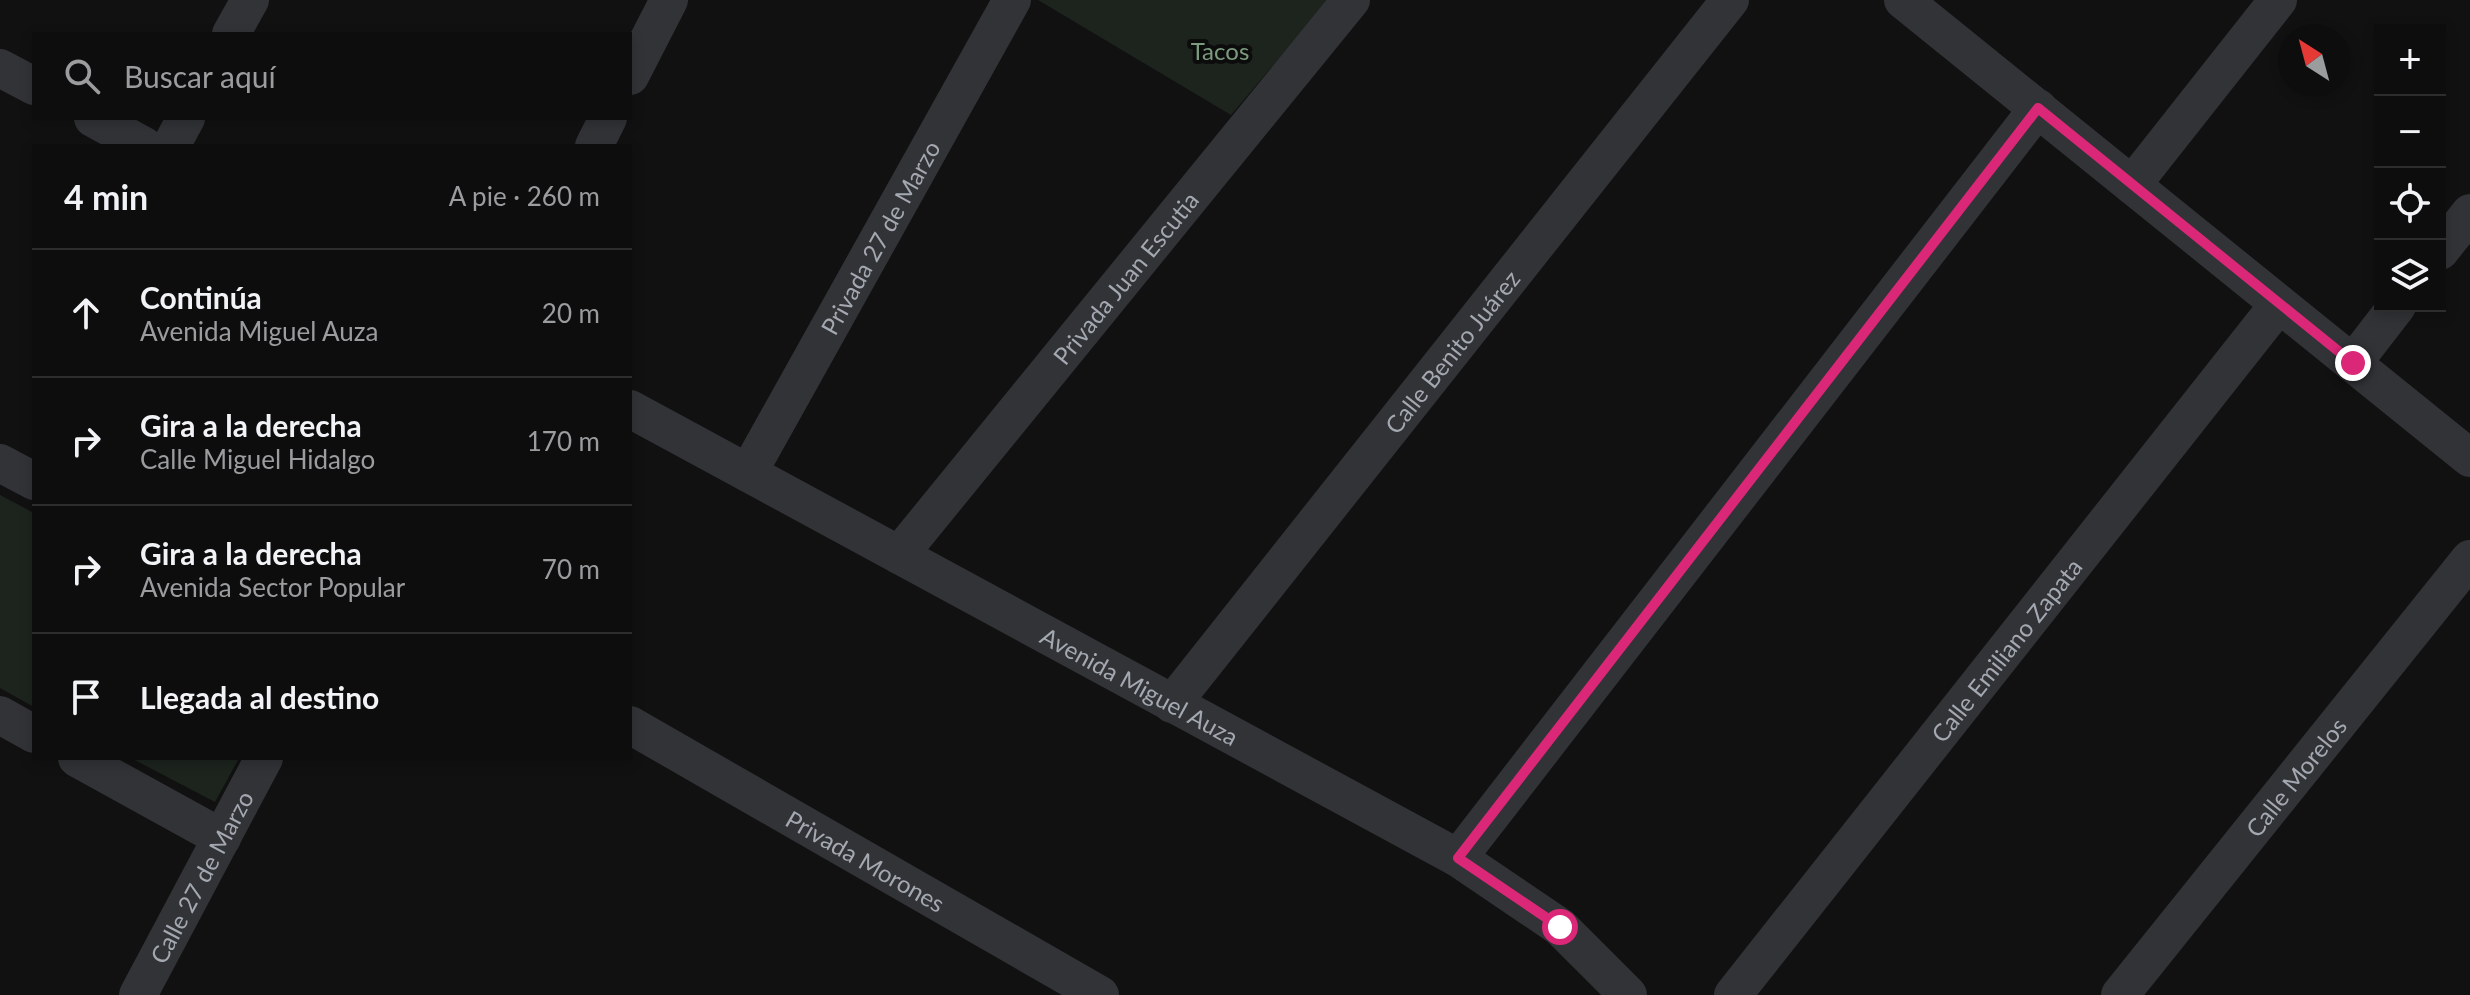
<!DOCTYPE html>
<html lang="es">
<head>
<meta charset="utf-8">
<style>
	:root { --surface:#0d0d0e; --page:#1b1b1c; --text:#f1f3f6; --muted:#9a9c9e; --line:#2d2d2e }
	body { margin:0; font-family:Lato,sans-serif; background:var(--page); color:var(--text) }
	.controls { position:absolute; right:24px; top:24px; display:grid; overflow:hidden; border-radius:0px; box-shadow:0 4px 12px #0003 }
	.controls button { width:72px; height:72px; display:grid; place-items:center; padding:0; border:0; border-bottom:2px solid var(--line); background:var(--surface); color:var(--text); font:40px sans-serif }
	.compass { position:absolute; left:2278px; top:24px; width:72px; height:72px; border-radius:50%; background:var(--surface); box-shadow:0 4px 12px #0003; rotate:324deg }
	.stop { position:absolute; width:24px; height:24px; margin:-18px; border:6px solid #db2777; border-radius:50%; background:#fff }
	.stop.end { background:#db2777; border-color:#fff; box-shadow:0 2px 8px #0008 }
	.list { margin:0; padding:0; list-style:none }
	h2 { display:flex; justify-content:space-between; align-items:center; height:104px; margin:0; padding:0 32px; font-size:34px }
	h2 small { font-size:26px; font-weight:400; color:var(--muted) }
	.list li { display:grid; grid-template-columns:52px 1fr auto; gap:24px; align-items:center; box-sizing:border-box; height:128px; padding:0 32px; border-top:2px solid var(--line) }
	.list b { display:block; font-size:30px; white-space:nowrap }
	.list p { margin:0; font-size:26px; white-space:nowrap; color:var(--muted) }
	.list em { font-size:26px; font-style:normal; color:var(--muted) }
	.icon { flex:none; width:44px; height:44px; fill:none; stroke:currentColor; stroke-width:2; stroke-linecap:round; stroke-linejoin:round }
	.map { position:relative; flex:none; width:2470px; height:995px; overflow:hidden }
	.search { position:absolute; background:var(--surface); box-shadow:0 4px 12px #0003; left:32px; top:32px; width:600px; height:88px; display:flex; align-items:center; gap:20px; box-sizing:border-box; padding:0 28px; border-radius:0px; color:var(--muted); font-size:30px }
	.panel { position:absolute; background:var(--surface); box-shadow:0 4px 12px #0003; left:32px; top:144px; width:600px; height:616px; border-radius:0px }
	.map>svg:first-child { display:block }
	.green { fill:#1d241e }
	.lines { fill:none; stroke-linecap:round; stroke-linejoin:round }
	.minor { stroke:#323337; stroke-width:38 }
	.route { stroke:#db2777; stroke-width:10 }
	.labels { text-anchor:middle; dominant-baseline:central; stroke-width:8; stroke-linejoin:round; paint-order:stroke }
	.park-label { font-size:24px; fill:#7c9b7e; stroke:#0c0c0d }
	.street-label { font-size:24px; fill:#a3a8b1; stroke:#0c0c0d }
</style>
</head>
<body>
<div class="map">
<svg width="2470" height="995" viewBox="0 0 2470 995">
	<rect width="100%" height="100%" fill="#111112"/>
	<g class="green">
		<path d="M1038,0h290l-97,115z"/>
		<path d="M0,495l34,18v194l-34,-19z"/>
		<path d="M131,758h108l-24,44z"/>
	</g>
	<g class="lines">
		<g class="minor">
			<path d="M1903,0l567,458"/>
			<path d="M231,34l19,-34"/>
			<path d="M0,68l34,18"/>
			<path d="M630,76l39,-76"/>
			<path d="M93,118l51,28"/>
			<path d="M171,146l15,-28"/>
			<path d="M594,146l14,-28"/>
			<path d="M2132,185l146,-185"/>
			<path d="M2440,251l30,-38"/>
			<path d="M2353,363l44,-57"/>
			<path id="s1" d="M630,409l828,449 102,69 68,68"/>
			<path d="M0,463l34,18"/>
			<path id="s2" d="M748,473l264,-473"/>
			<path id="s3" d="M899,555l452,-555"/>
			<path id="s4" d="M1172,704l558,-704"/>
			<path d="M0,715l34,19"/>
			<path id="s5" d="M630,725l470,270"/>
			<path d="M77,758l145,80"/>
			<path d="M1458,858l580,-750"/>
			<path id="s6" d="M138,995l126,-237"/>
			<path id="s7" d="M1733,995l546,-691"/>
			<path id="s8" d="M2120,995l350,-436"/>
		</g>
	</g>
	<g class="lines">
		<path class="route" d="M1560,927l-102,-69 580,-750 315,255"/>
	</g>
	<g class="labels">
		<g class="park-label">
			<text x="1220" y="50">Tacos</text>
		</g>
		<g class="street-label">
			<text stroke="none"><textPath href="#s2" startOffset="270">Privada 27 de Marzo</textPath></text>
			<text stroke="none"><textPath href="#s3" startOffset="358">Privada Juan Escutia</textPath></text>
			<text stroke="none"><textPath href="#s4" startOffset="450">Calle Benito Juárez</textPath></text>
			<text stroke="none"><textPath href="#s7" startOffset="440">Calle Emiliano Zapata</textPath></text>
			<text stroke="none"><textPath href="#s1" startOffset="580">Avenida Miguel Auza</textPath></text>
			<text stroke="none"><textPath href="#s8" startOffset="280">Calle Morelos</textPath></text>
			<text stroke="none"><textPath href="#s5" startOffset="272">Privada Morones</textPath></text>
			<text stroke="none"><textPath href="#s6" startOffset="134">Calle 27 de Marzo</textPath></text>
		</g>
	</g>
</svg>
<div class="controls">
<button>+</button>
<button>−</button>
<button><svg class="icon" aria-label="locate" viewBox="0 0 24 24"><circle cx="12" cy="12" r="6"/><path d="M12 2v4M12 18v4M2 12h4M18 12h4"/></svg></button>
<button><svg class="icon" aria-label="layers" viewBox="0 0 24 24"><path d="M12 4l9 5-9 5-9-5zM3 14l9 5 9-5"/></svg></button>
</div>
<svg class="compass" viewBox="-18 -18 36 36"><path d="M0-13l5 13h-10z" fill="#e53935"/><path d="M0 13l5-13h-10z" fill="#9a9c9e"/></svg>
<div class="stop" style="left:1560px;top:927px"></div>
<div class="stop end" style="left:2353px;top:363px"></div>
<div class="search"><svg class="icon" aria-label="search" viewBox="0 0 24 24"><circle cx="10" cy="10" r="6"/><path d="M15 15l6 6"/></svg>Buscar aquí</div>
<section class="panel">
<h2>4 min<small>A pie · 260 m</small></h2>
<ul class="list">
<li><svg class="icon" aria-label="ahead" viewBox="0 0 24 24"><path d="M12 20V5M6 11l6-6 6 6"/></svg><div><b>Continúa</b><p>Avenida Miguel Auza</p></div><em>20 m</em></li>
<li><svg class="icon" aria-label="right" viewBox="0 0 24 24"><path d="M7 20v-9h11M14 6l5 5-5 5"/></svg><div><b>Gira a la derecha</b><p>Calle Miguel Hidalgo</p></div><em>170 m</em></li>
<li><svg class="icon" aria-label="right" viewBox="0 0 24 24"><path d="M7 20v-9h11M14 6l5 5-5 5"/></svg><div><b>Gira a la derecha</b><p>Avenida Sector Popular</p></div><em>70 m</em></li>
<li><svg class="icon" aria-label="arrive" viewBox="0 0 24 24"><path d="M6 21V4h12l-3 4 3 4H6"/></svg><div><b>Llegada al destino</b></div></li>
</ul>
</section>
</div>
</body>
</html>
